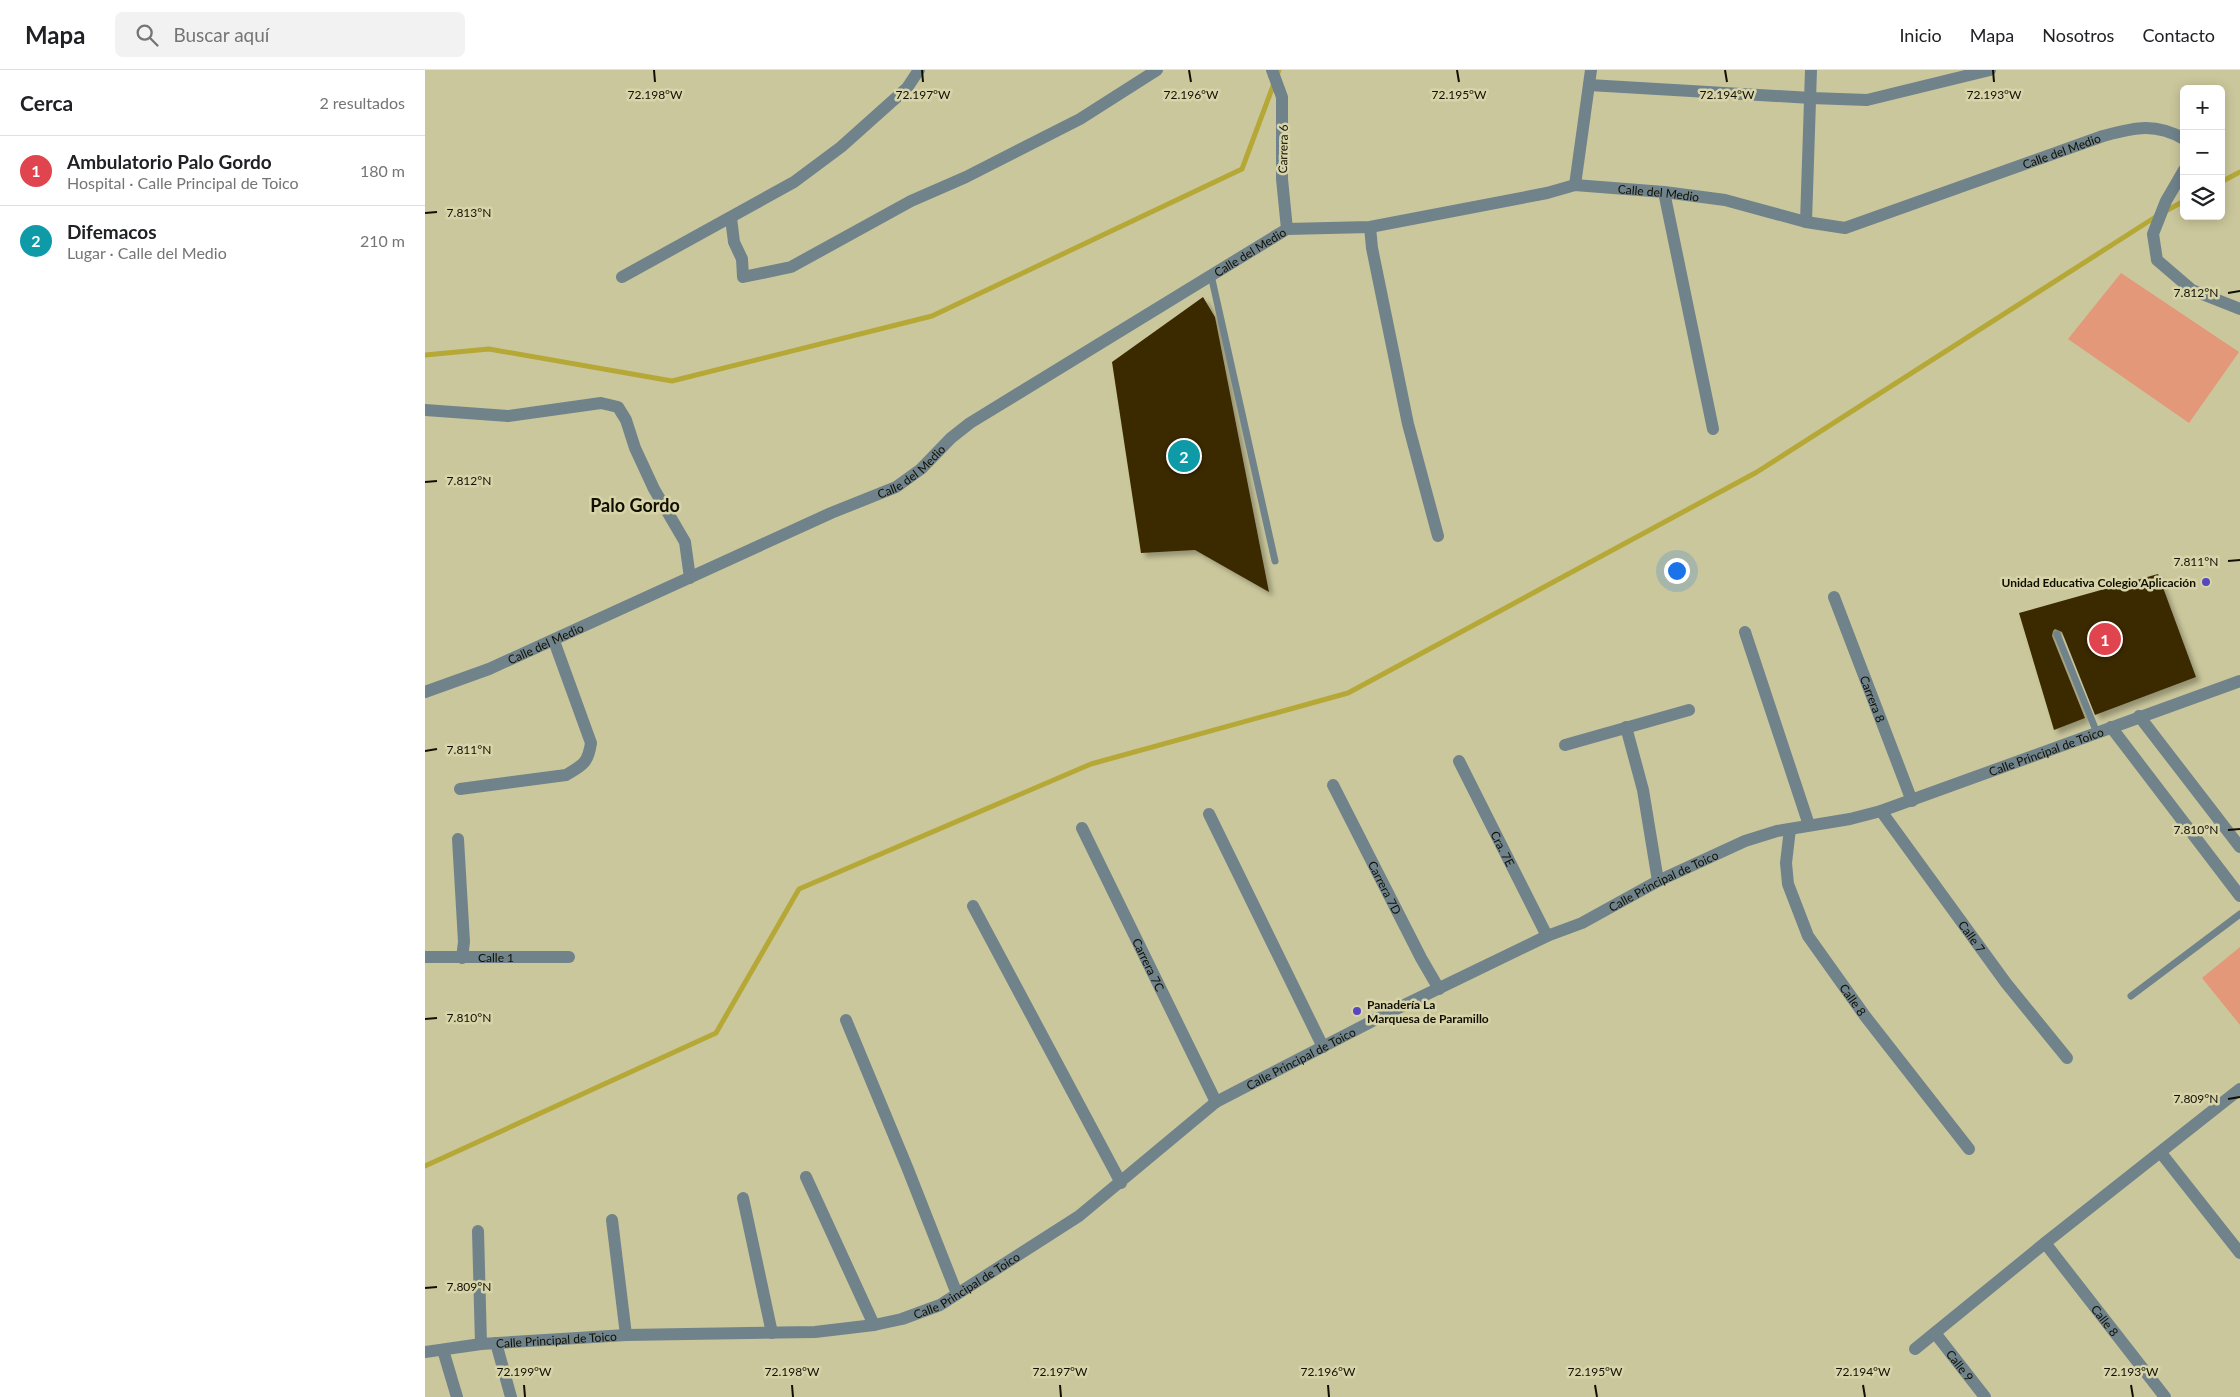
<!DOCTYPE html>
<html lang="es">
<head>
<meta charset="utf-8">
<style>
	:root { --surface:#fff; --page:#f2f2f2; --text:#202124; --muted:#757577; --line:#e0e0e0; --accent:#5748c0 }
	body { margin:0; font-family:Lato,sans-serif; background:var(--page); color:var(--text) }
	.controls { position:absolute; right:15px; top:15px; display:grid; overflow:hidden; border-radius:8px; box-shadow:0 2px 12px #0003 }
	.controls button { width:45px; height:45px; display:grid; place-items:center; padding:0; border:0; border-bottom:1px solid var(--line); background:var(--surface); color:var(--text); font:25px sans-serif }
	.you { position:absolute; left:1251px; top:500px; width:18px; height:18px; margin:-12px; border:4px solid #fff; border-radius:50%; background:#1a73e8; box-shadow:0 0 0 8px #1a73e833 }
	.badge { display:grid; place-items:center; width:32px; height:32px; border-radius:50%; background:var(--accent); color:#fff; font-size:16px; font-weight:700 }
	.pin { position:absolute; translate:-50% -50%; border:2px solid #fff; box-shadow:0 1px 5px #0006 }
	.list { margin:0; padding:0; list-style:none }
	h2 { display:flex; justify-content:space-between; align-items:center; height:65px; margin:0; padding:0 20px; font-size:21px }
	h2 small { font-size:16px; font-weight:400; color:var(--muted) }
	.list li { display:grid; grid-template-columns:32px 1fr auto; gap:15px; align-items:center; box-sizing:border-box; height:70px; padding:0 20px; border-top:1px solid var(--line) }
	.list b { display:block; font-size:19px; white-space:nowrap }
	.list p { margin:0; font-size:16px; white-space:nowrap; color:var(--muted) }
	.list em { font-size:16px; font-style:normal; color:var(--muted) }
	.icon { flex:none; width:28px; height:28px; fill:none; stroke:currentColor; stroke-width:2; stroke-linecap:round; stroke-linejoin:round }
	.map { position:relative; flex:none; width:1815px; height:1327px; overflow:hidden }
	header { display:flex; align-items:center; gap:30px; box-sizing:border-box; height:70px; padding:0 25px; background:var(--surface); border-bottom:1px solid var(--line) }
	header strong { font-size:24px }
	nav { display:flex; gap:28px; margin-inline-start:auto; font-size:18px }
	.search { width:350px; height:45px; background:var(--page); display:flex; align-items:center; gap:12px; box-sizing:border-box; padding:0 18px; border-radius:8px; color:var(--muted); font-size:19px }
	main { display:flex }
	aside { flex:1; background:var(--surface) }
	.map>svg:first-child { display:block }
	.green { fill:#e39879 }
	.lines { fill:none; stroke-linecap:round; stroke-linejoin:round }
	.stream { stroke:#b5a836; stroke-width:5 }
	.building { fill:#3b2a04; filter:url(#shadow) }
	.service { stroke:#70838b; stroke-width:7 }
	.minor { stroke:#70838b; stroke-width:12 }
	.ticks { fill:none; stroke:#110f02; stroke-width:2 }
	.poi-dot { fill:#5748c0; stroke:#d8d4a9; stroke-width:2 }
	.labels { text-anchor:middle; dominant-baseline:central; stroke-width:5; stroke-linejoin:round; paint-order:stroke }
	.street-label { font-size:12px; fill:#110f02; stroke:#d8d4a9 }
	.poi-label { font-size:12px; font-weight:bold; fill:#110f02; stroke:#d8d4a9; text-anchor:end }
	.district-label { font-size:18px; font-weight:bold; fill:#110f02; stroke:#d8d4a9 }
	.ticks-label { font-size:12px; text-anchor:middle; fill:#110f02; stroke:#d8d4a9; stroke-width:5; stroke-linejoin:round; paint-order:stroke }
</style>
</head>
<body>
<header>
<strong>Mapa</strong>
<div class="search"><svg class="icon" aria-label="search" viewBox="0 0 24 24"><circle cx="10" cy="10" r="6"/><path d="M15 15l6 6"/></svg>Buscar aquí</div>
<nav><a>Inicio</a><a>Mapa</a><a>Nosotros</a><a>Contacto</a></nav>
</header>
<main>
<aside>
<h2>Cerca<small>2 resultados</small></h2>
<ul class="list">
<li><span class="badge" style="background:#e0444e">1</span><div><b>Ambulatorio Palo Gordo</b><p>Hospital · Calle Principal de Toico</p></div><em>180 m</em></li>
<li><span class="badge" style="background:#0f9aa8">2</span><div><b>Difemacos</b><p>Lugar · Calle del Medio</p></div><em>210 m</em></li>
</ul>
</aside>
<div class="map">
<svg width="1815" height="1327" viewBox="0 0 1815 1327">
	<defs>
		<filter id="shadow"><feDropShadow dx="4.5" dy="4.5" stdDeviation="2.5" flood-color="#0004"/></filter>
	</defs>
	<rect width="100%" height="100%" fill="#cbc79c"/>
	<g class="green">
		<path d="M1696,203l118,79 -50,71 -121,-84z"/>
		<path d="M1815,877v78l-38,-47z"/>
	</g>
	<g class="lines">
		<g class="stream">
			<path d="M1796,112l19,-10"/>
			<path d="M1739,142l20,-11"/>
			<path d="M0,285l64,-6 183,32 260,-65 310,-147 37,-99"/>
			<path d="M0,1096l291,-133 83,-144 292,-125 257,-71 409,-221 400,-256"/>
		</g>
	</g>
	<g class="building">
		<path d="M778,227l12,20 54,275 -74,-42 -54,3 -29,-191z"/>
		<path d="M1733,504l38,103 -101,38 -33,-83 -7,-3 -2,2 -1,5 33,82 -31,12 -35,-117z"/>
	</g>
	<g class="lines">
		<g class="service">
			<path d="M786,205l64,286"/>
			<path d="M1632,564l40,99"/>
			<path d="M1706,926l109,-82"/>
		</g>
		<g class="minor">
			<path d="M847,0l10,27v82l5,50"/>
			<path d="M1164,15l222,13 56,2 123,-30"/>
			<path d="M1759,100l-18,31 -13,33 4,26 35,30 48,19"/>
			<path d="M1150,115l16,-115"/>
			<path d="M1239,122l49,237"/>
			<path d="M306,148l3,24 8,17 1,18 48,-10 120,-66 55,-24 114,-58 77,-49"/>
			<path d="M1381,152l5,-152"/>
			<path d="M945,157l2,21 36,176 30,112"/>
			<path d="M197,207l172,-95 47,-35 66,-59 12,-18"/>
			<path d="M0,340l83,6 93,-13 17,4 8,13 9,28 19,41 31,53 5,36"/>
			<path id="s1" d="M1409,527l78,204"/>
			<path d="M1320,562l64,193"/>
			<path id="s2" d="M0,622l64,-23 342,-156 65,-26 25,-18 30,-31 19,-15 317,-194 83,-2 177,-34 28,-8 89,7 61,8 81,22 39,6 258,-92c31,-8 51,-14 81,3"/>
			<path d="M1714,646l101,131"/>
			<path d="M1201,657l17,63 15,91"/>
			<path d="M1686,657l129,169"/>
			<path d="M1140,675l124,-35"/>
			<path id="s3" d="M1034,691l88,175"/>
			<path id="s4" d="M908,715l88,173 18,31"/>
			<path d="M35,719l106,-14c17,-10 22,-12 25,-32l-37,-102"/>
			<path id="s5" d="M1456,741l125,172 61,75"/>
			<path d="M784,744l114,233"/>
			<path id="s6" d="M657,758l134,274"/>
			<path id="s7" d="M1365,759l-4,34 2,21 20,52 57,80 104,133"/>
			<path d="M33,769l6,103 -2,16"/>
			<path d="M548,836l148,277"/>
			<path id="s8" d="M0,887h144"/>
			<path d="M421,950l61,147 50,127"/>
			<path d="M1736,1083l79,100"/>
			<path d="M381,1107l68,148"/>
			<path d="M318,1128l29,135"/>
			<path d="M187,1150l14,115"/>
			<path d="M53,1161l3,113"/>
			<path id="s9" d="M1620,1173l120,154"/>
			<path id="s10" d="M1510,1263l50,64"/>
			<path d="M71,1273l15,54"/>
			<path d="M1490,1279l130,-106 195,-154"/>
			<path d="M18,1280l14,47"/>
			<path id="s11" d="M0,1282l56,-8 145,-9 189,-3 59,-7 28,-6 38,-14 139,-89 137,-114 176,-91 155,-75 35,-13 76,-42 87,-40 32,-10 73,-12 31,-8 359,-130"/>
		</g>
	</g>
	<path class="ticks" d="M229,0l1,12M497,0l1,12M764,0l2,12M1032,0l2,12M1300,0l2,12M1568,0l1,12M0,143l12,-1M1803,223l12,-2M0,412l12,-1M1803,491l12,-1M0,681l12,-2M1803,760l12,-1M0,949l12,-1M1803,1029l12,-2M0,1218l12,-1M99,1315l1,12M367,1315l1,12M635,1315l1,12M903,1315l1,12M1170,1315l2,12M1438,1315l2,12M1706,1315l2,12"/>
	<g class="poi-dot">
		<circle cx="1781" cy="512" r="5"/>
		<circle cx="932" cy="941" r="5"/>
	</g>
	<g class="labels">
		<g class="street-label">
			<text transform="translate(858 79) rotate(-89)">Carrera 6</text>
			<text stroke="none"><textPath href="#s2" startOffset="1780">Calle del Medio</textPath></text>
			<text stroke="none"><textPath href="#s2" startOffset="1360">Calle del Medio</textPath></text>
			<text stroke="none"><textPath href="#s2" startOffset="940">Calle del Medio</textPath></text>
			<text stroke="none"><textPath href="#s2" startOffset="535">Calle del Medio</textPath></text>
			<text stroke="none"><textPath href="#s2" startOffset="130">Calle del Medio</textPath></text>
			<text stroke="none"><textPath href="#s1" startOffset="109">Carrera 8</textPath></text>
			<text stroke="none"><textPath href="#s11" startOffset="1768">Calle Principal de Toico</textPath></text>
			<text stroke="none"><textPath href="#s3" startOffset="98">Cra. 7E</textPath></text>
			<text stroke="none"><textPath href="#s11" startOffset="1362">Calle Principal de Toico</textPath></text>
			<text stroke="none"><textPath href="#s4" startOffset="115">Carrera 7D</textPath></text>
			<text stroke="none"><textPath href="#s5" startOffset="155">Calle 7</textPath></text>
			<text stroke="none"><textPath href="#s8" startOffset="71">Calle 1</textPath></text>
			<text stroke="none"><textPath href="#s6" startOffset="152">Carrera 7C</textPath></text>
			<text stroke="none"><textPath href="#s7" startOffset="189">Calle 8</textPath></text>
			<text stroke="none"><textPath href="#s11" startOffset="958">Calle Principal de Toico</textPath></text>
			<text stroke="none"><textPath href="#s11" startOffset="552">Calle Principal de Toico</textPath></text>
			<text stroke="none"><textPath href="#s9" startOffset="98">Calle 8</textPath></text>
			<text stroke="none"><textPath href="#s11" startOffset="132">Calle Principal de Toico</textPath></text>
			<text stroke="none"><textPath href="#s10" startOffset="41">Calle 9</textPath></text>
		</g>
		<g class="poi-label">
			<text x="1771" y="512">Unidad Educativa Colegio Aplicación</text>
			<text x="942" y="934" text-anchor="start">Panadería La<tspan x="942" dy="14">Marquesa de Paramillo</tspan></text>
		</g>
		<g class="district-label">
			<text x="210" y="435">Palo Gordo</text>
		</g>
	</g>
	<g class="ticks-label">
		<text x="230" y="29">72.198°W</text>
		<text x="498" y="29">72.197°W</text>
		<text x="766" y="29">72.196°W</text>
		<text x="1034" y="29">72.195°W</text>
		<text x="1302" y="29">72.194°W</text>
		<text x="1569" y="29">72.193°W</text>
		<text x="44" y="147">7.813°N</text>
		<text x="1771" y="227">7.812°N</text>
		<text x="44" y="415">7.812°N</text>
		<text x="1771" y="496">7.811°N</text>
		<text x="44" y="684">7.811°N</text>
		<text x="1771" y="764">7.810°N</text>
		<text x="44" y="952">7.810°N</text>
		<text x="1771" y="1033">7.809°N</text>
		<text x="44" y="1221">7.809°N</text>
		<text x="99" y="1306">72.199°W</text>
		<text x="367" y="1306">72.198°W</text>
		<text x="635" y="1306">72.197°W</text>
		<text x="903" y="1306">72.196°W</text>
		<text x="1170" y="1306">72.195°W</text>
		<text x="1438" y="1306">72.194°W</text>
		<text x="1706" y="1306">72.193°W</text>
	</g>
</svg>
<div class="controls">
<button>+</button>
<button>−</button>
<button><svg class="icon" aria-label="layers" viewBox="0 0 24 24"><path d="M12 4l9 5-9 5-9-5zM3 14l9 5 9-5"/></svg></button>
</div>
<div class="you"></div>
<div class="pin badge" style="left:1680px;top:569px;background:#e0444e">1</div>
<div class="pin badge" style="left:759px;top:386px;background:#0f9aa8">2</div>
</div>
</main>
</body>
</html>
